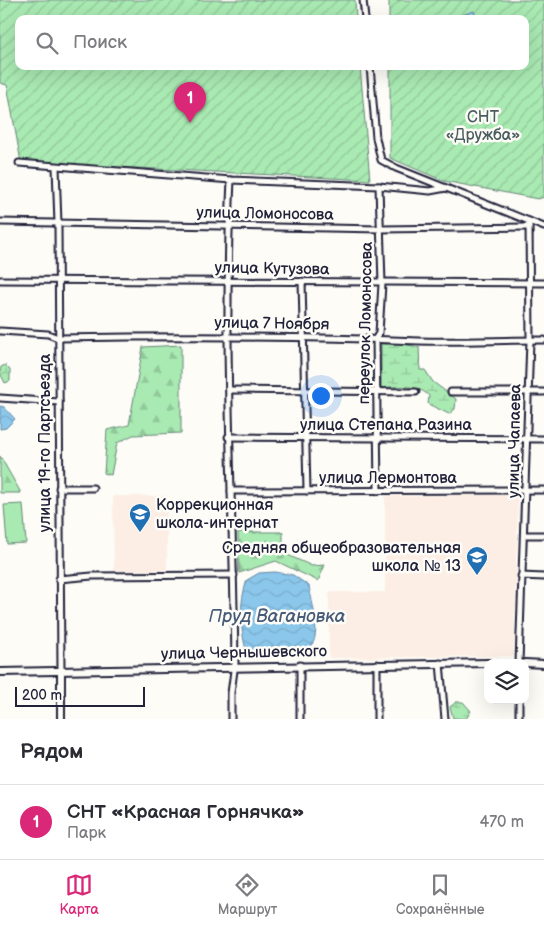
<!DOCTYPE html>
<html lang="ru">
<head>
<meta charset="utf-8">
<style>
	:root { --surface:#fff; --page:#f7f7f7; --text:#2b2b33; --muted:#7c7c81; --line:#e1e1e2; --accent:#db2777 }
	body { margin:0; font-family:"Balsamiq Sans",sans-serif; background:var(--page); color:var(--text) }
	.controls { position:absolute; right:15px; bottom:15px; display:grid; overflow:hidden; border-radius:10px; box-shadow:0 5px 20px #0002 }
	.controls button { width:45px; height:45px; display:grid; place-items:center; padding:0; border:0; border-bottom:1px solid var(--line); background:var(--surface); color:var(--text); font:25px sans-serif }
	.scale { position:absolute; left:15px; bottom:12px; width:130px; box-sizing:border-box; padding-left:5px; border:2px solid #22223b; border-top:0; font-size:14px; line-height:18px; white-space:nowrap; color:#22223b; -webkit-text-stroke:4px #fdfcf7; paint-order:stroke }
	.you { position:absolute; left:320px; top:395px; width:18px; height:18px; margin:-12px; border:4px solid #fff; border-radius:50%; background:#1a73e8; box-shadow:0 0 0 8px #1a73e833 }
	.badge { display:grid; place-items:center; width:32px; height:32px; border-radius:50%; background:var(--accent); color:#fff; font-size:16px; font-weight:700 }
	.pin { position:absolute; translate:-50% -41px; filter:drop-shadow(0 1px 2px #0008) }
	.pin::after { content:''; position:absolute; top:26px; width:18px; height:15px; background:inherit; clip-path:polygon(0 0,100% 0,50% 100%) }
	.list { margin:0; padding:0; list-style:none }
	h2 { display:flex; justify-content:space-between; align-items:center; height:65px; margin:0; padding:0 20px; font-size:21px }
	h2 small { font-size:16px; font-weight:400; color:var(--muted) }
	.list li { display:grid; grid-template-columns:32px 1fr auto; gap:15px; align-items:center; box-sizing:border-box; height:75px; padding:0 20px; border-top:1px solid var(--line) }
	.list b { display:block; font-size:19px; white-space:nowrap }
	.list p { margin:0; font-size:16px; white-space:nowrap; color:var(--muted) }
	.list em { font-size:16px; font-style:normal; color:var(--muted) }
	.icon { flex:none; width:28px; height:28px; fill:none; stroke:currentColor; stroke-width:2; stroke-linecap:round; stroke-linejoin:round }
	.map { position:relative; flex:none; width:544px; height:719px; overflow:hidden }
	.search { position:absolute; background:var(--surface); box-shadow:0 5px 20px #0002; left:15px; right:15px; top:15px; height:55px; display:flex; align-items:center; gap:12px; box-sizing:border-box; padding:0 18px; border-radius:10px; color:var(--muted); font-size:19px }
	.sheet { height:140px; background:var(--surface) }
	nav { display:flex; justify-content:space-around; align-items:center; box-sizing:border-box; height:70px; border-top:1px solid var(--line); background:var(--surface); font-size:14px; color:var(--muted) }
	nav a { display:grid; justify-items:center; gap:2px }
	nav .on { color:var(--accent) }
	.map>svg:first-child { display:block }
	.built { fill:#fceee4 }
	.forest { fill:url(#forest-firs); stroke:#668676 }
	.wetland { fill:url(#wetland-marsh); stroke:#668676 }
	.garden { fill:url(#garden-furrows); stroke:#668676 }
	.pitch { fill:#a9e9b2; stroke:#668676 }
	.water { fill:url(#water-waves); stroke:#6185a5 }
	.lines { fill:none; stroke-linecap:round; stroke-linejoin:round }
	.minor-casing { stroke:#22223b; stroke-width:9 }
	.tertiary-casing { stroke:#22223b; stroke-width:10 }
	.minor { stroke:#fdfcf7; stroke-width:5 }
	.tertiary { stroke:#fdfcf7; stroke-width:6 }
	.labels { text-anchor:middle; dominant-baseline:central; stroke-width:5; stroke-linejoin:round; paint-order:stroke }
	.park-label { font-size:16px; fill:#4a5e5f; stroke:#fdfcf7 }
	.street-label { font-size:16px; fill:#22223b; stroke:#fdfcf7 }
	.poi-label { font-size:16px; fill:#22223b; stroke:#fdfcf7; text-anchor:start }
	.water-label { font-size:18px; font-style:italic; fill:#475c79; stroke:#fdfcf7 }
</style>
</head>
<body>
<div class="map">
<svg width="544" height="719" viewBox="0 0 544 719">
	<defs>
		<pattern id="forest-firs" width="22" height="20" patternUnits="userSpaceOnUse" patternTransform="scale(1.25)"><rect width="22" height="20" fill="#a9e9b2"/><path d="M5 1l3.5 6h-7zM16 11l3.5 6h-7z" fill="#91c89a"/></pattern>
		<pattern id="wetland-marsh" width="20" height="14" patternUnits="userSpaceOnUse" patternTransform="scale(1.25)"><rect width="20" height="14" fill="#a9e9b2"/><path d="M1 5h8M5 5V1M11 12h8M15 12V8" fill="none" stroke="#91c89a"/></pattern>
		<pattern id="garden-furrows" width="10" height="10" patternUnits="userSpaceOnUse" patternTransform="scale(1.25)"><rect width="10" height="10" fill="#a9e9b2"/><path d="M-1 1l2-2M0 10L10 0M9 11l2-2" fill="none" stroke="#91c89a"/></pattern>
		<pattern id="water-waves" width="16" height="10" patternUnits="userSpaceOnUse" patternTransform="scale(1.25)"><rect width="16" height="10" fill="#8bc7eb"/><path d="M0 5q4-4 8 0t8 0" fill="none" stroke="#78abca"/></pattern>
	</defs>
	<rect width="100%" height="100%" fill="#fdfcf7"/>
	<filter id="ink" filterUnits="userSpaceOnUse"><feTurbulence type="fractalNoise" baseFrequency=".02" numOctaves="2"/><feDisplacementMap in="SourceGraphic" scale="10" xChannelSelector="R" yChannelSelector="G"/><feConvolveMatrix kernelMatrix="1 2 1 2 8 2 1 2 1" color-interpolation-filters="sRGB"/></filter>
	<g filter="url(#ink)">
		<g class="built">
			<path d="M518,495l-4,161 -185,2v-66h56v-96z"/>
			<path d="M113,496h54v74l-53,1z"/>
		</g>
		<g class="forest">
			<path d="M181,345v88l-48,2 -16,8 -6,32 -7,-2 3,-43 22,-5 14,-78z"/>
			<path d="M0,456l21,37h-21z"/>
			<path d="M238,532h45v21l29,13 13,-1 -7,16 -42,-20 -37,12z"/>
		</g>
		<g class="wetland">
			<path d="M381,344h21l17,3 1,23h5l8,12 23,17 -1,10 -6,5 -21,-10 1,-8c-11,-12 -33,-10 -48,-8z"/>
			<path d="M5,365l5,5v11l-5,2 -5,-10 1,-6z"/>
			<path d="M456,702h7l8,9 -5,8 -13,-1 -3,-11z"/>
		</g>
		<g class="garden">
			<path d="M0,0h355l1,19h-337v47h341l10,114 -349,-18 -14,-77 -7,-2z"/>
			<path d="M389,0h155v197l-6,2 -94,-18 -54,-23v-92h135v-47h-136z"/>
		</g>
		<path class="pitch" d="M23,504l3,39 -19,1 -3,-39z"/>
		<g class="water">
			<path d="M474,11l2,8h-27z"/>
			<path d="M0,406l4,1 11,12 -9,9 -6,1z"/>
			<path d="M275,572l18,3 16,11c3,18 13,47 1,62l-50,5 -14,-3c-6,-23 -7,-47 1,-70l12,-7z"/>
		</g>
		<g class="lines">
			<g class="minor-casing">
				<g id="minor">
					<path d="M363,0l2,19"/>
					<path d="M370,66l6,72 5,22 15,8 148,59"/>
					<path d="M19,163l212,17 148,6 51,5 16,-3"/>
					<path d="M56,167l2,57 3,447"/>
					<path d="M0,222l381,7 148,-2"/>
					<path d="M0,280l544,3"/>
					<path d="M302,281l5,210"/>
					<path d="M0,331l48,3 10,4c121,-2 240,-2 361,3 41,1 83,-1 125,-1"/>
					<path d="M229,390l187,2"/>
					<path d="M451,392h93"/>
					<path d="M0,398l59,4"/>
					<path d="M228,437l316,2"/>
					<path d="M59,488h34"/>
					<path d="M231,491l313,-1"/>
					<path d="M378,491l-2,-153 3,-5 3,-49 -3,-98"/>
					<path d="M524,535h20"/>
					<path d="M521,576l23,1"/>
					<path d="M59,579l33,-3 142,-1"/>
					<path d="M440,663l5,56"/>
					<path d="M519,663l11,-323 -1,-119"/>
					<path d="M377,664v55"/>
					<path d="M300,665v54"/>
					<path d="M231,719v-26l4,-30c-2,-161 -12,-322 -4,-483"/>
					<path d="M519,719v-19"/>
				</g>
			</g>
			<g class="tertiary-casing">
				<g id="tertiary">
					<path d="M525,663l19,1"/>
					<path d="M61,671v48"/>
					<path d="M0,672l488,-9"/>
				</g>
			</g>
			<use href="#minor" class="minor"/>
			<use href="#tertiary" class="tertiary"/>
		</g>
	</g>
	<defs>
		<g id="school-pin" transform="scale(1.125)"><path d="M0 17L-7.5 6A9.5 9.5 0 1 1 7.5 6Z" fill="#1f6fb2" stroke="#fdfcf7"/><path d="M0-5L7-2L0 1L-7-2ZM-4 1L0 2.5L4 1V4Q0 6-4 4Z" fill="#fff"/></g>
	</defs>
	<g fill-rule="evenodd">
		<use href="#school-pin" x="140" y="514"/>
		<use href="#school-pin" x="477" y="557"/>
	</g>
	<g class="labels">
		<g class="park-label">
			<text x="483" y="117">СНТ<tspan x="483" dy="18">«Дружба»</tspan></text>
		</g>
		<g class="street-label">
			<text transform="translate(265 214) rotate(1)">улица Ломоносова</text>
			<text transform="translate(272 269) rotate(1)">улица Кутузова</text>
			<text transform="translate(366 323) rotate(-89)">переулок Ломоносова</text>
			<text transform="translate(272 324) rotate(1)">улица 7 Ноября</text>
			<text x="386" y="425">улица Степана Разина</text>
			<text transform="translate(515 441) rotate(-89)">улица Чапаева</text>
			<text transform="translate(45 443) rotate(-90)">улица 19-го Партсъезда</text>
			<text x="388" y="478">улица Лермонтова</text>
			<text transform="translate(244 653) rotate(-1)">улица Чернышевского</text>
		</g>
		<g class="poi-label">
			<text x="156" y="505">Коррекционная<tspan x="156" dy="18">школа-интернат</tspan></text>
			<text x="461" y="548" text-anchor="end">Средняя общеобразовательная<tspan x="461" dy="18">школа № 13</tspan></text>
		</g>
		<g class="water-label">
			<text x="277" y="616">Пруд Вагановка</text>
		</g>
	</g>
</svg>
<div class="controls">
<button><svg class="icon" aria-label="layers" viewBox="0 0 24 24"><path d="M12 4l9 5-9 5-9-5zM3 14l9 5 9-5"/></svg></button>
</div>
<div class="scale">200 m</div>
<div class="you"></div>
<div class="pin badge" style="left:190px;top:123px">1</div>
<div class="search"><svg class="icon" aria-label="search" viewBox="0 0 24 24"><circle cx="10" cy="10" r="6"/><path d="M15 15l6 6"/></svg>Поиск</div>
</div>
<section class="sheet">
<h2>Рядом<small></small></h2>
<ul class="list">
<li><span class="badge">1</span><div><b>СНТ «Красная Горнячка»</b><p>Парк</p></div><em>470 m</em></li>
</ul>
</section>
<nav>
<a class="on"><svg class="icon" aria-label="map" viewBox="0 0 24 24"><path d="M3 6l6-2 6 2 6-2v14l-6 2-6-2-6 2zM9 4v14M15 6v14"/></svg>Карта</a>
<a><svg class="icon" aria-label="directions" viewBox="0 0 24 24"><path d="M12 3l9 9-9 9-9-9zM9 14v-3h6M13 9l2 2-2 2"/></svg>Маршрут</a>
<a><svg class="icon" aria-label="saved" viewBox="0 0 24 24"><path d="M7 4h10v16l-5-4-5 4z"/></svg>Сохранённые</a>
</nav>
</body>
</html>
